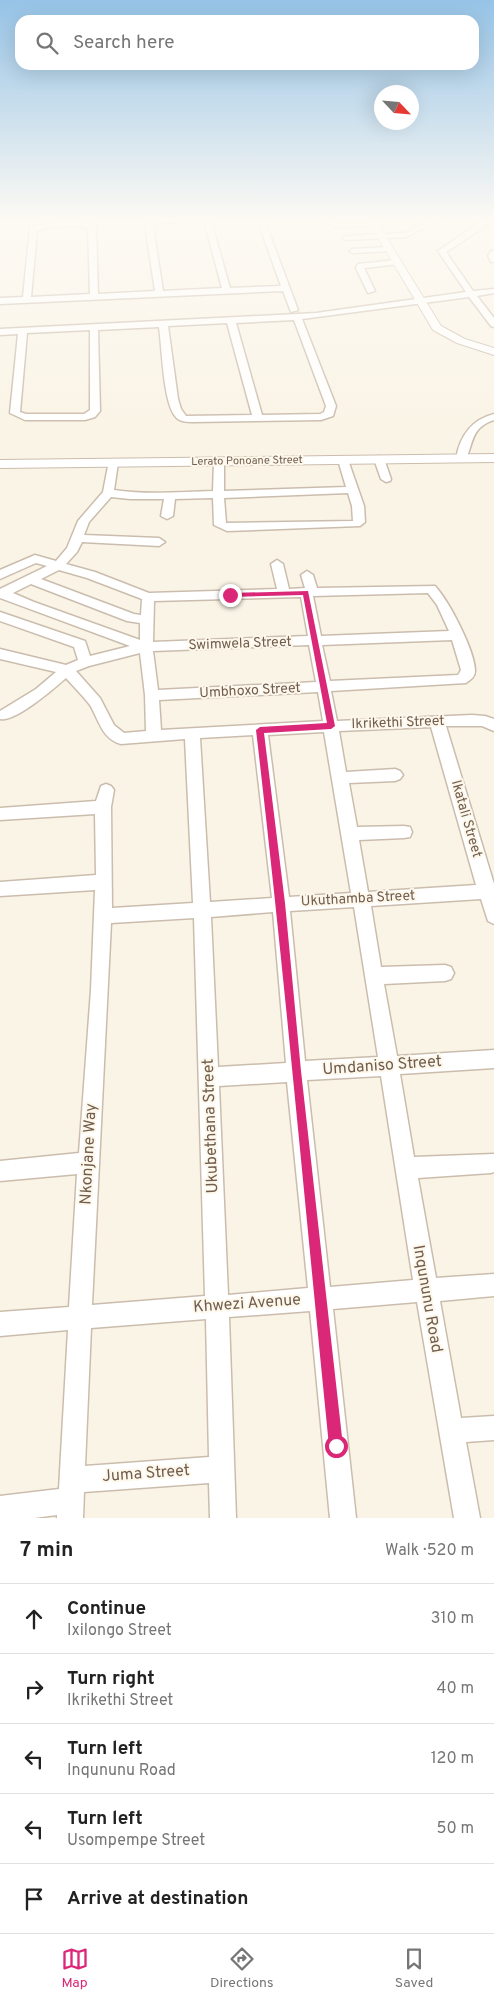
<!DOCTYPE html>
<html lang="en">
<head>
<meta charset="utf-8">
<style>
	:root { --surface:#fff; --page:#f2f2f2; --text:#222; --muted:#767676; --line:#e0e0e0; --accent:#db2777 }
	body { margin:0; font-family:Overpass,sans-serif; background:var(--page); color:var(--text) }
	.compass { position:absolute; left:374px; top:85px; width:45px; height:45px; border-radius:50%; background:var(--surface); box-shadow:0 5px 20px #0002; rotate:116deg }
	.stop { position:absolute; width:15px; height:15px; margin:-11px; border:4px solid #db2777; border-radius:50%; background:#fff }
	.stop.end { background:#db2777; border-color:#fff; box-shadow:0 1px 5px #0008 }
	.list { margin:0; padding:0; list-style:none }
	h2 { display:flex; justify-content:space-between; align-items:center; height:65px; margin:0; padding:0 20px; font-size:21px }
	h2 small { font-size:16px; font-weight:400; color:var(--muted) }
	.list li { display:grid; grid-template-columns:32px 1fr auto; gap:15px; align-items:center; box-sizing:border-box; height:70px; padding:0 20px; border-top:1px solid var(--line) }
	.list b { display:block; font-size:19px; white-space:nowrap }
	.list p { margin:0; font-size:16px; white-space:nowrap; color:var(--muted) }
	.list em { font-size:16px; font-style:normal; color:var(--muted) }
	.icon { flex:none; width:28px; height:28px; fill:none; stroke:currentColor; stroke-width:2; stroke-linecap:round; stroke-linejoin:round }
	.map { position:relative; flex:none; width:494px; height:1518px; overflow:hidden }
	.search { position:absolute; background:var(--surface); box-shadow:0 5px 20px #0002; left:15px; right:15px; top:15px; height:55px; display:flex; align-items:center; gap:12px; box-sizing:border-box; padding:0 18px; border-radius:15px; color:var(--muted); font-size:19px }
	.sheet { height:415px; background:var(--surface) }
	nav { display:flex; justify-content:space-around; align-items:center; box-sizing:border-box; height:70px; border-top:1px solid var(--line); background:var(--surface); font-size:14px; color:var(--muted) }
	nav a { display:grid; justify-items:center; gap:2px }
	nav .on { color:var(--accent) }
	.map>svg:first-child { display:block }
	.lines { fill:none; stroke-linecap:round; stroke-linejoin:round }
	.minor-casing { stroke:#cbbdad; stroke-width:3 }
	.tertiary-casing { stroke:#cbbdad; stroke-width:2 }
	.minor { fill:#fff; fill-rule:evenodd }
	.tertiary { fill:#fff; fill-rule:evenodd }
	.route { fill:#db2777 }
	.labels { text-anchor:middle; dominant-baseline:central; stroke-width:4; stroke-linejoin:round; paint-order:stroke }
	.far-street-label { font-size:11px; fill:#715d4d; stroke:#fdf8eb }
	.street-label { font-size:14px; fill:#715d4d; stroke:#fdf8eb }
	.near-street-label { font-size:16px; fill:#715d4d; stroke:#fdf8eb }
</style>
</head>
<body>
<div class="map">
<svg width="494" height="1518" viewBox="0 0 494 1518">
	<rect width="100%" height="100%" fill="#faf4e6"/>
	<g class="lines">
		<g class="minor-casing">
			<g id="minor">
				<path d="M153,219h64l-6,2 19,67 51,-2 -24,-67h7l34,91 -7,2 -8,-21 -283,13v-6l23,-1 7,-69c15,-6 52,-11 66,-1l2,67 57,-3 -10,-66zM204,221l18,67 -59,3 -10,-65 5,-3zM72,226l16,2 2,66 -59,3 6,-66 16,-4z"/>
				<path d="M320,219h8l7,4 39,-1 4,2 -4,2 -40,1z"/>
				<path d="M433,219h9l-36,18 -60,3 -4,-2 4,-2 59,-3z"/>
				<path d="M494,219v3l-5,2 -43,28 27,39 21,-2v4l-17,3 17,22v9l-3,-1 -22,-29 -167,22 34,87 -3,10 -12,4 -128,2c-6,0 -14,0 -18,-6 -12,-15 -13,-69 -16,-89l-61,3 2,81 -5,6 -10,3h-60l-15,-7 8,-79 -18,1v-6l316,-16 150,-21 -28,-41 45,-31zM294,320l32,86 -2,6 -4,2 -58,1 -26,-92zM227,323l25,92 -66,1 -5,-7 -3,-10 -10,-73zM90,330v80l-6,4h-58l-6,-2 7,-79z"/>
				<path d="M388,247h3v4l-38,2 -4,-2 4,-2z"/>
				<path d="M491,251h3v11h-3l-3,-6z"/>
				<path d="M396,260h3v4l-35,4 11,23 -7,2 -12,-25 2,-4z"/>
				<path d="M494,414v6c-24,8 -20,23 -29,41h-8l-1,-2c4,-23 15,-39 38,-45z"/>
				<path d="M379,456l5,3 7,20 -1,2 -4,1 -5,-3 -7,-20z"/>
				<path d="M343,457l5,3 16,46 1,16 -5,4 -133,5 -13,-6 -1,-27 -38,1 -2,17 -6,3 -6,-3 3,-17h-34l-19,-2 -22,25 -5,13 75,3 6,4 -6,4 -77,-4 -5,10 -11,12 29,8 54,21 128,-4 -6,-25 6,-4 6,4 6,25 16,-1 -4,-13 6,-4 6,4 4,13 118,-2c14,15 40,65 40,85 0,6 -5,9 -9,12l-135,8 6,30 135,-6 13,1 9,3v12l-12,-5h-36l48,158v40l-6,-3 -7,-22 -110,7 10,61 64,-2 6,2 3,6 -3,6 -6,2 -61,3 13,72 97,-6v18l-94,6 14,83 80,-3v18l-3,1 -73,5 18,100 58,-4v22l-54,5 21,117 33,-2v24l-28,2 14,76h-26l-37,-216 -84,7 23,209h-26l-20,-207 -81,6 7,201h-26l-1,-35 -125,9 -1,26h-26v-3l-23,3h-34v-22l59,-7 9,-159 -68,6v-24l69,-5 8,-133 -77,7v-20l79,-8 12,-163 4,-100 -95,6v-14l96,-7 -1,-61 -95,6v-12l96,-7 5,-15 5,-2 5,2 3,4 -3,17 1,101 81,-5 -8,-164 -64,5c-19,-5 -22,-24 -31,-39 -7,-9 -16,-18 -24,-27 -11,10 -52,45 -66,41v-8l36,-22 20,-17 -56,-13v-10l66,16 12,-5 -4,-13 -74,-26v-9l85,29 5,15 40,-10 -130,-48v-9l47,-23 -11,-3 -36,16v-9l35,-15 21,6 11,-13 11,-27 25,-29 6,-31h8l1,2 -4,27c33,5 66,2 99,1l1,-30 5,-3 5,3v30l122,-4 -8,-27zM348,493l4,13 1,15 -127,2 -2,-25zM59,570l28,8 55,21 -1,16 -7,-1 -93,-35zM31,584l96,37 13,2v17l-106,-38 -21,-9zM428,593l9,12 12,26 -128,5 -8,-40zM301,597l7,39 -155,6 1,-41zM452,640l9,30 -3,5 -128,6 -8,-36zM309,645l7,37 -158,8 -5,-39zM140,653l5,42 1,36 -22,2 -10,-8 -14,-27 -24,-27 13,-5zM318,692l5,29 -162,9 -2,-30zM431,727l45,158 -108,7 -9,-52 45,-2 6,-1 2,-5 -2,-5 -6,-1 -47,1 -8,-44 46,-2 5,-2 3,-4 -3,-4 -5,-2 -49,3 -7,-41zM324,732l27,161 -62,4 -21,-162zM253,735l19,163 -62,4 -10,-164zM354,907l24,150 -73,4 -15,-150zM273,912l13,151 -68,4 -7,-150zM194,918l11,378 -113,9 19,-382zM381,1076l32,204 -83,7 -23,-207zM287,1082l21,206 -80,7 -9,-209zM206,1319l3,138 -124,9 6,-138z"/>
			</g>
		</g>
		<g class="tertiary-casing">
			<g id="tertiary">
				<path d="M367,219h8l66,107 24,13 29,9v7l-37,-12 -24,-13z"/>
				<path d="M494,454v8l-494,6v-8z"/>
			</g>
		</g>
		<use href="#minor" class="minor"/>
		<use href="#tertiary" class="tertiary"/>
	</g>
	<linearGradient id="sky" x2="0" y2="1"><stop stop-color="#96c3e6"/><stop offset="0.51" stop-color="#fdfaf4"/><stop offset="1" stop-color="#fdfaf4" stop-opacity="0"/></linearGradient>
	<rect width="494" height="431" fill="url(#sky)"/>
	<path class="route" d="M308,591l27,135 -4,3 -67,4 21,170 16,168 42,375 -2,5 -5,2 -5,-2 -2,-5c-24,-239 -45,-478 -73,-716l4,-3 67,-4 -24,-128 -73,2 -3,-2 3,-2z"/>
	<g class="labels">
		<g class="far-street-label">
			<text transform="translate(247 461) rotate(-1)">Lerato Ponoane Street</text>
		</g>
		<g class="street-label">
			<text transform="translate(240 644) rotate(-2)">Swimwela Street</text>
			<text transform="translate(250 691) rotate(-3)">Umbhoxo Street</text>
			<text transform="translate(398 723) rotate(-2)">Ikrikethi Street</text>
			<text transform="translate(466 819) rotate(74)">Ikatali Street</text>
			<text transform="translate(358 899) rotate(-3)">Ukuthamba Street</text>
		</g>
		<g class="near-street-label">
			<text transform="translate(382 1066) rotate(-4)">Umdaniso Street</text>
			<text transform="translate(211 1126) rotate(-92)">Ukubethana Street</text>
			<text transform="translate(89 1154) rotate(-87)">Nkonjane Way</text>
			<text transform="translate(427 1299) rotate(80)">Inqununu Road</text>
			<text transform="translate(247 1304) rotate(-4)">Khwezi Avenue</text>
			<text transform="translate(146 1474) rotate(-4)">Juma Street</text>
		</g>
	</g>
</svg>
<svg class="compass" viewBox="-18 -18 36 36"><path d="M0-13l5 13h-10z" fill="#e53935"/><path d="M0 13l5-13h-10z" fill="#767676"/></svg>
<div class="stop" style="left:336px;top:1446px"></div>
<div class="stop end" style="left:230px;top:595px"></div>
<div class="search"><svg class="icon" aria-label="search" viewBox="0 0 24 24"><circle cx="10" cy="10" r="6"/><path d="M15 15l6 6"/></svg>Search here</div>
</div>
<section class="sheet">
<h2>7 min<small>Walk · 520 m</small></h2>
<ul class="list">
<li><svg class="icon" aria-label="ahead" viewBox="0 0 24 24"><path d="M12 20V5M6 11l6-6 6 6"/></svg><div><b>Continue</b><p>Ixilongo Street</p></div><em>310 m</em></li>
<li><svg class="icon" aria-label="right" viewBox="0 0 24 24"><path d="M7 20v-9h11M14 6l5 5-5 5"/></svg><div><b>Turn right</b><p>Ikrikethi Street</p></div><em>40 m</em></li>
<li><svg class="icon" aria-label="left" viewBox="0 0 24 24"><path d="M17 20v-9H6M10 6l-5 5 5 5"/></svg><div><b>Turn left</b><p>Inqununu Road</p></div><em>120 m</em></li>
<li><svg class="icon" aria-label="left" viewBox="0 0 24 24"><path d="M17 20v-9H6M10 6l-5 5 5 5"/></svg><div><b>Turn left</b><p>Usompempe Street</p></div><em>50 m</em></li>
<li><svg class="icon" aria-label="arrive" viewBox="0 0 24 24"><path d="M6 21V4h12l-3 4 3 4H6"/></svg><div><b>Arrive at destination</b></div></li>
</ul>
</section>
<nav>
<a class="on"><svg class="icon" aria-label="map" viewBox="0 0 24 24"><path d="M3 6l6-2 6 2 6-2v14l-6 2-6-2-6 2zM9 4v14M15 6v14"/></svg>Map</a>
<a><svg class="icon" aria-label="directions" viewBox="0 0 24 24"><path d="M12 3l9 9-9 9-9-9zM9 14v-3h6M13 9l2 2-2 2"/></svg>Directions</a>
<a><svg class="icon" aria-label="saved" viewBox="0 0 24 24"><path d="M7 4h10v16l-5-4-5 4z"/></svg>Saved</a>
</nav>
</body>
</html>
